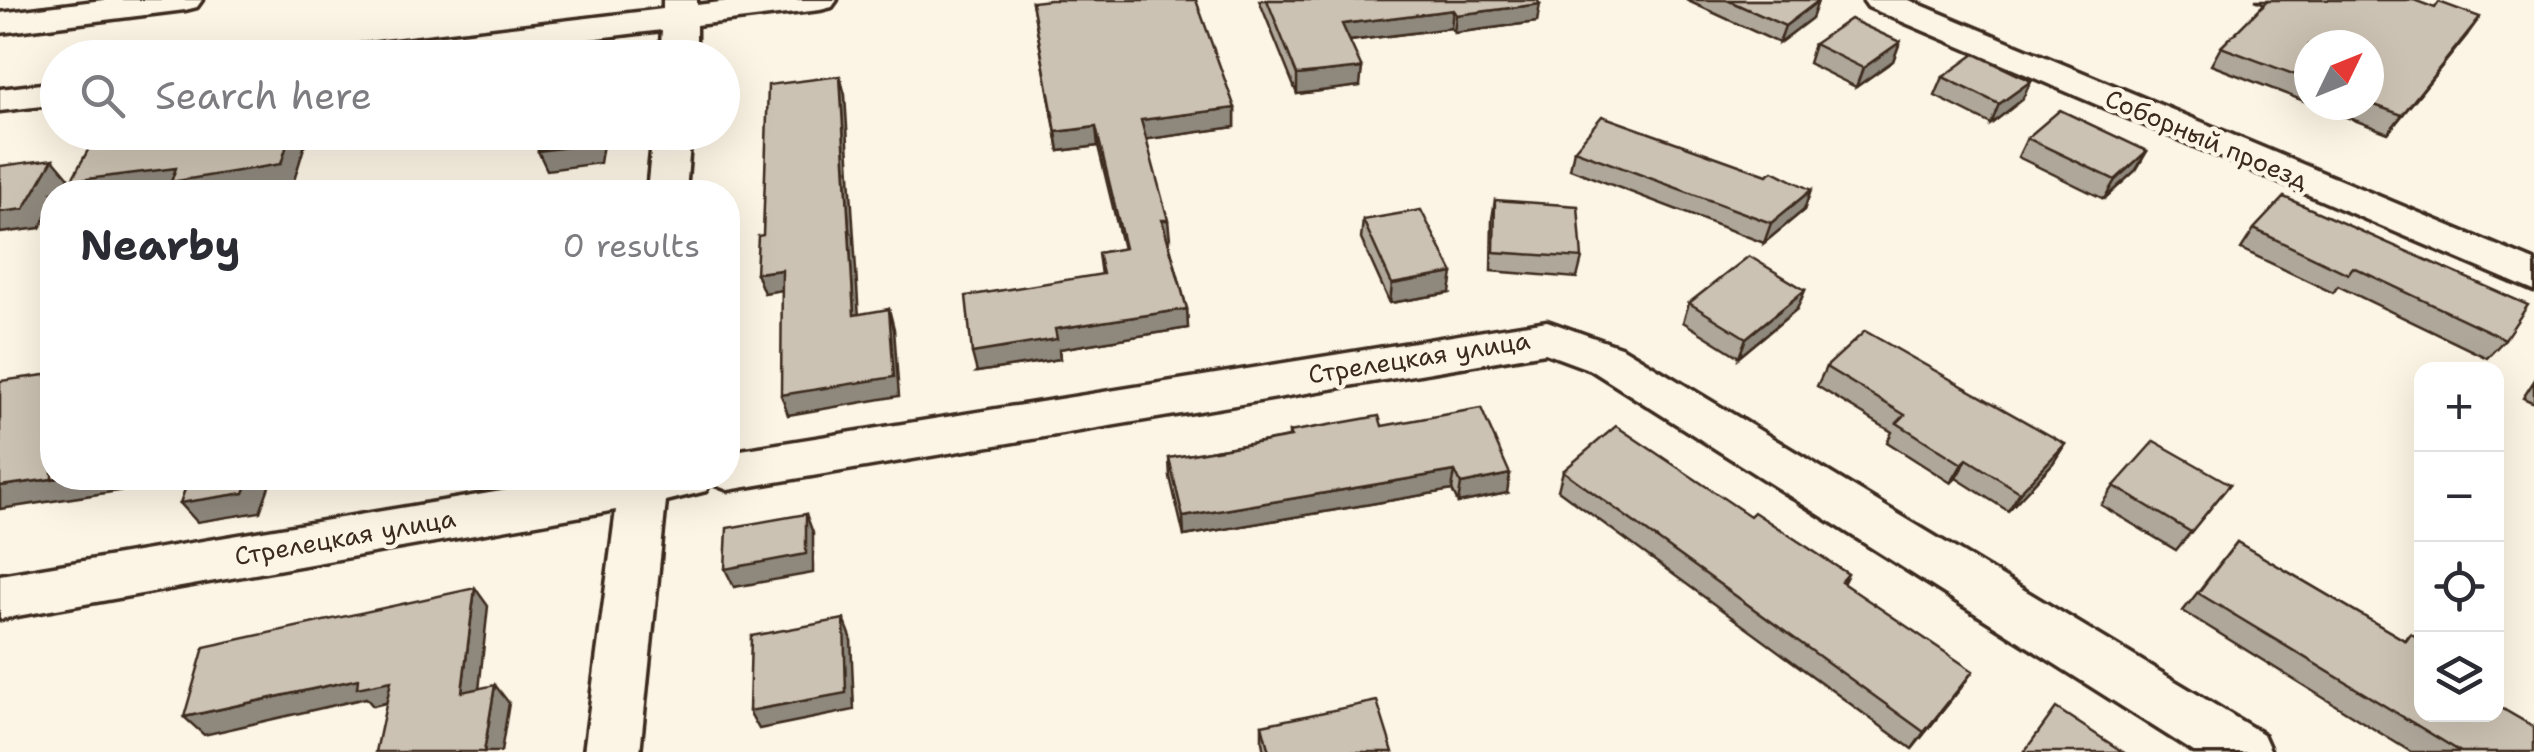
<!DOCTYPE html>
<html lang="en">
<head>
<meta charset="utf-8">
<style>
	:root { --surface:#fff; --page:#f2f2f3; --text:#2b2b33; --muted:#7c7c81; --line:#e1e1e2 }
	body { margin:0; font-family:"Shantell Sans",sans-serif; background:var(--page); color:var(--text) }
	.controls { position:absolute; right:30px; bottom:30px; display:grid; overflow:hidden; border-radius:20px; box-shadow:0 10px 40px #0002 }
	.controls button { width:90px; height:90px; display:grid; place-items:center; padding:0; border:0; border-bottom:2px solid var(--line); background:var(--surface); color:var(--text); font:50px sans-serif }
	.compass { position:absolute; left:2294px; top:30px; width:90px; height:90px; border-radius:50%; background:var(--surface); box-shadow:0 10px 40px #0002; rotate:47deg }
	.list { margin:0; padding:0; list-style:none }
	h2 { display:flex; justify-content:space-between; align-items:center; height:130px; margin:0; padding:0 40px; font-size:42px }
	h2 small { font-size:32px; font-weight:400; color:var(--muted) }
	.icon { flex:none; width:55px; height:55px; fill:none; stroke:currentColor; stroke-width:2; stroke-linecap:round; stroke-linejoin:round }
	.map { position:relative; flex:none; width:2534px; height:752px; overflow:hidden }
	.search { position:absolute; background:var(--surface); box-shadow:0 10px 40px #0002; left:40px; top:40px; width:700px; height:110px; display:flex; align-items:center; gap:25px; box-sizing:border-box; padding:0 35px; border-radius:55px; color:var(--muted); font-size:38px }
	.panel { position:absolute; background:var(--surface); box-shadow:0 10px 40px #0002; left:40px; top:180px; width:700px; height:310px; border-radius:40px }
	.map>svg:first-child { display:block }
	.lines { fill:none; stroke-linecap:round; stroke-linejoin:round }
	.minor-casing { stroke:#3b2a1e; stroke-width:7 }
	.minor { fill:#fcf5e5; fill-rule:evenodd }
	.wall { fill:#afa79a; stroke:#3b2a1e; stroke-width:2.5 }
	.shaded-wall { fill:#8f887d; stroke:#3b2a1e; stroke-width:2.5 }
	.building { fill:#ccc2b3; stroke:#3b2a1e; stroke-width:2.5 }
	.labels { text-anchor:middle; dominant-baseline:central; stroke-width:9; stroke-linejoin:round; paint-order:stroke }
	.street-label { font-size:25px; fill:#3b2a1e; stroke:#fcf5e5 }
</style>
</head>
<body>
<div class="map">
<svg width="2534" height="752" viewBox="0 0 2534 752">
	<rect width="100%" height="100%" fill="#fcf5e5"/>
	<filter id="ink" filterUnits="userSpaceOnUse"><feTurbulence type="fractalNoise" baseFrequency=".01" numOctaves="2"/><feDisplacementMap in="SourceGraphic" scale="20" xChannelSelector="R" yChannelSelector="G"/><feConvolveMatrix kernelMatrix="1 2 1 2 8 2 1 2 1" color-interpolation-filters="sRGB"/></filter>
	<g filter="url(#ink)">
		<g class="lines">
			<g class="minor-casing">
				<g id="minor">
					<path d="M103,0h99l-5,7 -12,3 -185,23v-20z"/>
					<path d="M663,0h34v5l40,-5h100l-5,7 -12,3 -124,15v33h-36l2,-28 -227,28h-107l4,-8 13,-3 318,-38z"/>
					<path d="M1863,0h46l625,261v30l-666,-284z"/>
					<path d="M58,82v22l-58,7v-22z"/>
					<path d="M653,132h38l-5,60h-39z"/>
					<path d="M1547,321l76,27 640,386 8,18h-77l-603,-382 -46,-17 -817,137 -18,-7 -4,8 -40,10 -26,251h-56l32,-242 -616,109v-44l580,-97h148v-26z"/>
				</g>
			</g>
			<use href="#minor" class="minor"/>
		</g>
		<g class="wall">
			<path d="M1259,0h278v22l-83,11 -3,-5 -101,13 10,45 -63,8z"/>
			<path d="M1686,0h129l3,1 -6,17 -33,25z"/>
			<path d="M2255,0h159l53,35 -79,98 -73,-28h54v-60h-60v58l-98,-38 10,-18 44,-43z"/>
			<path d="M1032,2l203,106v19l-89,12 24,100h-2l19,70 1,19 -129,21 1,10 -83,13 124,-97 -3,-22 25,-4 -25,-103 -39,5z"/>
			<path d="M1900,42l-7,19 -37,26 -48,-24 6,-19z"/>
			<path d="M1943,77l79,23 -31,24 -56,-28z"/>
			<path d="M2027,138l120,13 -11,19 -32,29 -86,-42z"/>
			<path d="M1574,150l237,40 -7,20 -40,33 -194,-74z"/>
			<path d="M2284,197l221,142 -18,19 -149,-72 -5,7 -92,-44 13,-20z"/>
			<path d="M1495,200l87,58 -5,20 -86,-7 1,-52z"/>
			<path d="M1363,220l87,73 -60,10 -29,-64z"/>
			<path d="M1805,290l-8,19 -58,48 -56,-35 6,-19z"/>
			<path d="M1826,367l239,77 -12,19 -45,48 -52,-33 -5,5 -64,-41 5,-10 -75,-46z"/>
			<path d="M2534,381v22l-11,-5z"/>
			<path d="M1382,426l125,67 -49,10 -6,-13 -268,46 -14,-59 -1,-19 120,-21v-5z"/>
			<path d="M1563,471l187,45 98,58 -5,10 118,104 -49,61 -354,-259z"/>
			<path d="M2230,484l-54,66 -75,-45 13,-19z"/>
			<path d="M2237,542l167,98 7,-6 11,80 112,38h-123l-228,-141z"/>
			<path d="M1262,725l131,27h-129l-2,-10z"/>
		</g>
		<g class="shaded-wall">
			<path d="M1818,1l-6,17 -33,25 6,-17z"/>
			<path d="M1540,4l-3,18 -83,11 2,-18z"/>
			<path d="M1453,10l-2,18 -110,14 1,-18z"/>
			<path d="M2480,17l-13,18 -79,98 14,-18z"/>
			<path d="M1900,42l-7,19 -37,26 7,-19z"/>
			<path d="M1362,68l-2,18 -63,8v-19z"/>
			<path d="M840,76l5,19 15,239 -6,-19z"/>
			<path d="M2031,81l-9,19 -31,24 8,-20z"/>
			<path d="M1235,108v19l-93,13 -1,-20z"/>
			<path d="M1096,127l2,19 -39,5 -3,-19z"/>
			<path d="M143,132h9l9,13 -21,-6z"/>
			<path d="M291,132h16l1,2 -15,50 -55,8h-59l-3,-3 -30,3h-65l-10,-11z"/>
			<path d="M345,132h83l-77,11z"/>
			<path d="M594,132h11l-5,31 -53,7 -9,-19z"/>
			<path d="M2147,151l-11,19 -32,29 11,-19z"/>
			<path d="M53,159l16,19 -9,14h-8v14l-12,22 -40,5v-21z"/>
			<path d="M1811,190l-7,20 -40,33 7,-20z"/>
			<path d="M1162,220h6l2,19 -6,1z"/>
			<path d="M782,270l7,19 -25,4 -8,-20z"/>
			<path d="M1453,273l-3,20 -60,10 2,-19z"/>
			<path d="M1805,290l-8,19 -58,48 7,-19z"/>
			<path d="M889,309l5,20 5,67 -111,19 -7,-20z"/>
			<path d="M1187,309l1,19 -129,21 1,10 -83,13 -5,-19 83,-24z"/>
			<path d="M2065,444l-12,19 -45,48 12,-19z"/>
			<path d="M1967,459l-11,19 -5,5 11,-19z"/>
			<path d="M1455,471l-3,19 -268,46 -1,-19z"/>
			<path d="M1510,474l-3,19 -49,10 3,-19z"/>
			<path d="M59,478h127l-2,3 -184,28v-23z"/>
			<path d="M250,478h22l-12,34 -63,10 -17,-19z"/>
			<path d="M311,478h28l-25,4z"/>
			<path d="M806,514l7,19v40l-79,14 -9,-18z"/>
			<path d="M475,588l13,18 -11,103 -15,-17z"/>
			<path d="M844,619l7,18 3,73 -95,19 -10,-18z"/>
			<path d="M1973,671l-12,17 -49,61 12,-17z"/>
			<path d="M358,679l33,2 15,17 -33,8 -7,-8 -162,37 -20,-18z"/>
			<path d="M495,685l14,18 -8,49h-17z"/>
		</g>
		<g class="building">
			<path d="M1050,0h146l39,108 -94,12 27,100h-6l25,89 -132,20 2,10 -85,14 -6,-57 137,-22 -5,-21 27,-5 -29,-121 -40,5 -24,-130z"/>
			<path d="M1267,0h270l3,4 -84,11 -3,-5 -111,14 20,44 -65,7z"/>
			<path d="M1727,0h88l3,1 -33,25z"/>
			<path d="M2268,0h146l21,8 4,-6 41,15 -78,98 -33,-12v-58h-60v35l-88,-33z"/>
			<path d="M1850,19l50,23 -37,26 -49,-24z"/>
			<path d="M1975,54l56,27 -32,23 -56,-27z"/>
			<path d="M840,76l14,239 35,-6 5,68 -113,18 1,-125 -26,3 2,-37 5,-1 5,-150z"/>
			<path d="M2060,110l87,41 -32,29 -88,-42z"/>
			<path d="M1602,116l165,59 6,-4 38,19 -40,33 -197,-73z"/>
			<path d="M98,132h45l-3,7 42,-7h109l-10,32 -110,18 5,-14 -105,13z"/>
			<path d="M542,132h52l-2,12 -54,7z"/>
			<path d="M53,159l-29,50 -24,3v-46z"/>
			<path d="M2284,197l244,108 -23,34 -152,-72 -5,7 -94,-45z"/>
			<path d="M1495,200l83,6 4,52 -88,-6z"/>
			<path d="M1421,210l32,63 -61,11 -29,-64z"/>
			<path d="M1749,256l56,34 -59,48 -57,-35z"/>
			<path d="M1865,331l200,113 -45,48 -53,-33 -5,5 -65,-41 8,-8 -79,-48z"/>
			<path d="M52,374v104h7l-59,8v-105z"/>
			<path d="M1481,408l29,66 -49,10 -6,-13 -272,46 -14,-59 122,-21 -2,-5 90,-16 3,10z"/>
			<path d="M1616,426l134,90 4,-4 94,62 -7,8 132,89 -49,61 -361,-261z"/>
			<path d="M2154,441l76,43 -39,48 -77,-46z"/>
			<path d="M189,478h61l-6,15 -64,10z"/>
			<path d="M806,514v40l-81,15 2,-41z"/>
			<path d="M2237,542l169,99 5,-7 11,6v74h74v-9l38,22v25h-73l-263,-159z"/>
			<path d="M475,588l-13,104 33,-7 -11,67h-108l15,-71 -34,7 1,-9 -174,38 20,-70z"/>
			<path d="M844,619l2,74 -97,18 2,-75z"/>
			<path d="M1377,701l16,51h-124l-7,-27z"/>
			<path d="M2056,708l67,44h-99z"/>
		</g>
	</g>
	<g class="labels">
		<g class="street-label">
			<text transform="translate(2207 139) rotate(23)">Соборный проезд</text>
			<text transform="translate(1419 357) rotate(-9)">Стрелецкая улица</text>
			<text transform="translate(345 537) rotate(-10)">Стрелецкая улица</text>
		</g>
	</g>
</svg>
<div class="controls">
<button>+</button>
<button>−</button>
<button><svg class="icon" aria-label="locate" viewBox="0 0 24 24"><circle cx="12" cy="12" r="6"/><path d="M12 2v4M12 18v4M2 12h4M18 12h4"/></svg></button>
<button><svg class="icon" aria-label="layers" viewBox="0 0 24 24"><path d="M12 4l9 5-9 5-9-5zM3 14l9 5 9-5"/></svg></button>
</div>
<svg class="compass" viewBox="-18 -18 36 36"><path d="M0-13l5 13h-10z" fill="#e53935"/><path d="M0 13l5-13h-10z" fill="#7c7c81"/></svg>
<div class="search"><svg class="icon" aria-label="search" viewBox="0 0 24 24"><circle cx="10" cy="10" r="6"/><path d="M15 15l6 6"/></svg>Search here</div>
<section class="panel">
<h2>Nearby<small>0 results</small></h2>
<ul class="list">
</ul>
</section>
</div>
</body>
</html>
